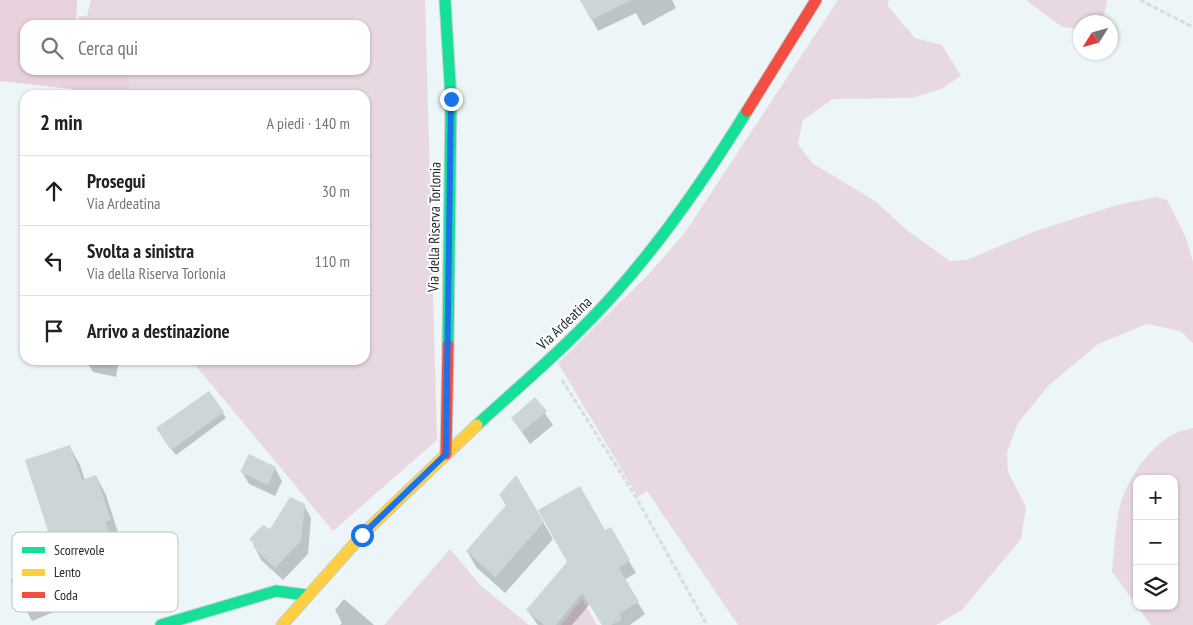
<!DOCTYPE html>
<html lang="it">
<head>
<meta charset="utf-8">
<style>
	:root { --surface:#fff; --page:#f6f6f6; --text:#202124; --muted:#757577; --line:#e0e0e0 }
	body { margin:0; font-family:"PT Sans Narrow",sans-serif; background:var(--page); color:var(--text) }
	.controls { position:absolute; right:15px; bottom:15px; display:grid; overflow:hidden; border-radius:10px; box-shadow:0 1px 4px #0004 }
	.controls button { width:45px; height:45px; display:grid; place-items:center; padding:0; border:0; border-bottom:1px solid var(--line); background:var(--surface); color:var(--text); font:25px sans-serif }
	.compass { position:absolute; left:1073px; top:15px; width:45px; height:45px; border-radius:50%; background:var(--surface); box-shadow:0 1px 4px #0004; rotate:233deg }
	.stop { position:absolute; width:15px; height:15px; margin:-11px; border:4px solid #1a73e8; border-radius:50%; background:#fff }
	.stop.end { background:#1a73e8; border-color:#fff; box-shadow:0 1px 5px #0008 }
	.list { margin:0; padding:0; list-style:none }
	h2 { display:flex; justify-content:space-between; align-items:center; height:65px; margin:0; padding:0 20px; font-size:21px }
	h2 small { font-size:16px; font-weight:400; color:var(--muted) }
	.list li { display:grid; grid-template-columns:32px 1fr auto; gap:15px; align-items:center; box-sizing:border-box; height:70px; padding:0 20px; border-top:1px solid var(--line) }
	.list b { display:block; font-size:19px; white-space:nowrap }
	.list p { margin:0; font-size:16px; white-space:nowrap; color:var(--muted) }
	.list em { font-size:16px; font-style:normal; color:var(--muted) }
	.icon { flex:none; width:28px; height:28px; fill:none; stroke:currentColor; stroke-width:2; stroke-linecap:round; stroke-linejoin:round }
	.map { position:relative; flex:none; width:1193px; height:625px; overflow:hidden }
	.search { position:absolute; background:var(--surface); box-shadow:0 1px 4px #0004; left:20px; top:20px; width:350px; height:55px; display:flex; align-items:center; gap:12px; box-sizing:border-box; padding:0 18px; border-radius:15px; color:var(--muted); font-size:19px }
	.panel { position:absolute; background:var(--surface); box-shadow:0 1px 4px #0004; left:20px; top:90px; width:350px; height:275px; border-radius:15px }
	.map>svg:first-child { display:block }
	.green { fill:#e8d8e1 }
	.forest { fill:#e8d0dc }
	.shadow { fill:#0003 }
	.building { fill:#ccd5d8 }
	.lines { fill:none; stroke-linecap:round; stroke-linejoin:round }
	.fast-casing { stroke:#c7d0d3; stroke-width:13 }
	.slow-casing { stroke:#c7d0d3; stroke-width:13 }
	.jam-casing { stroke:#c7d0d3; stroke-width:13 }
	.path { stroke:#d8dcdd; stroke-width:3; stroke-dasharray:5 2.5; stroke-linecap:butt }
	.fast { stroke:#16e098; stroke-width:11 }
	.slow { stroke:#ffcf43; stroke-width:11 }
	.jam { stroke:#f24e42; stroke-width:11 }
	.route { stroke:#1a73e8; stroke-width:6 }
	.labels { text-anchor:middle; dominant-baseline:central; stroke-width:4; stroke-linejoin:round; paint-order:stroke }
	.street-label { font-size:15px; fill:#232d30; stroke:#fff }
	.key { fill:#fff; stroke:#bdc0c1; stroke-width:1 }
	.key-label { font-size:14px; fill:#232d30 }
</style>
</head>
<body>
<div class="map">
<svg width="1193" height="625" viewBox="0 0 1193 625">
	<rect width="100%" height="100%" fill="#ecf5f8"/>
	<g class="green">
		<path d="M91,0h334l12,440 -104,91 -142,-171h174v-265h-235l-1,-25h236v-45h-288l2,-9h8z"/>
		<path d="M838,0h51l-2,5 28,33 27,7 19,31 -20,13 -29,9 -79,1 -30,21 -5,24 14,19 63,38 33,30 42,30 17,-1 66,-28 84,-27 39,-8 11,3 19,38 7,24v81l-13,-12 -33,-7 -49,20 -49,41 -31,38 -11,29 1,20 18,35 -5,32 -59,71 -26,15h-198l-91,-134 -9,6 -80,-134 89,-87 37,-42z"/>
		<path d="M1026,0h81l-2,13 -8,9h-17v7l-18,-2z"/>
		<path d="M1193,428v197h-42l-14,-19h37v-127h-37v127l-25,-34c2,-18 4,-58 10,-73 11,-30 38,-67 71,-71z"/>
		<path d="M450,549l31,37 48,39h-145z"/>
		<path d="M582,599l15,26h-36z"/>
	</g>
	<path class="forest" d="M0,0h77l-1,25h-51v45h104l1,25h-58v-6l-72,-8z"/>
	<g class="shadow">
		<path d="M582,0h90l4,8 -33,18 -7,-13 -38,18z"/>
		<path d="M86,360h33l-3,17 -23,-5z"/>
		<path d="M209,392l17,26 -50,37 -15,-20z"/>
		<path d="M535,399l18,26 -23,19 -18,-26z"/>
		<path d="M70,447l10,18 5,15 11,-4 10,19 14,44 -5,1 8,19 -101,43 37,-42z"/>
		<path d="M275,468l7,13 -7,15 -26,-12 -7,-12z"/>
		<path d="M516,477l37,62 -48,54 -29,-26 -9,-16 40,-44 -7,-12z"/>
		<path d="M304,505l7,13 -3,36 -25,26 -22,-20 -10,-21 19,-9z"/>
		<path d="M610,529l26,44 -12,7 21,34 -15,11h-27l-13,-21 -18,21h-34l-11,-15z"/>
		<path d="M124,561l8,18 -100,42 -9,-17z"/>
		<path d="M344,599l30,26h-34l2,-2 -7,-13z"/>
	</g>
	<g class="building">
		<path d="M580,0h52l-41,20z"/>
		<path d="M209,391l15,21 -53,38 -15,-22z"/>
		<path d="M535,397l12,14 -25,21 -11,-14z"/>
		<path d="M70,445l12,35 14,-5 15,45 -6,2 17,38 -101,44 -11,-24 47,-21 -32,-99z"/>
		<path d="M249,454l27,13 -8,18 -28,-13z"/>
		<path d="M516,475l28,47 -49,55 -29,-26 41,-47 -8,-9z"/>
		<path d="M580,486l25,44 6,-3 19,33 -11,8 20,34 -19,11 1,7 -10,5h-9l-20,-32 -26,32h-12l-18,-15 41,-48 -29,-52z"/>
		<path d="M290,497l15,7 -4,37 -26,27 -22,-21 2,-2 -6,-6 14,-14 7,4z"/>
	</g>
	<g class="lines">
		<g class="fast-casing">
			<g id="fast">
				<path d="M445,0l6,99 -3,246"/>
				<path d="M477,425c47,-43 97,-85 139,-133 50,-56 92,-118 131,-181"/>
				<path d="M161,625l115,-34 30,4"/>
			</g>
		</g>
		<g class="slow-casing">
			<path id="slow" d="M282,625l83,-93 112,-107"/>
		</g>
		<g class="jam-casing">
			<g id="jam">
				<path d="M747,111l69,-111"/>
				<path d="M446,454l2,-109"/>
			</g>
		</g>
		<g class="path">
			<path d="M1140,0l53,27"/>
			<path d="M562,380l71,112 74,133"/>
		</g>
		<use href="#fast" class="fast"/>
		<use href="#slow" class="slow"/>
		<use href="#jam" class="jam"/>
	</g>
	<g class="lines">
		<path class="route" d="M362,535l84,-81 5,-355"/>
	</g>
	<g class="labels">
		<g class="street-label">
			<text transform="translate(434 227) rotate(-89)">Via della Riserva Torlonia</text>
			<text transform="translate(564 323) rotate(-44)">Via Ardeatina</text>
		</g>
	</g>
	<rect x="12" y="532" width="166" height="80" rx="8" class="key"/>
	<rect x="22" y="547" width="23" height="6" fill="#16e098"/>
	<rect x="22" y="569" width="23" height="7" fill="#ffcf43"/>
	<rect x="22" y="592" width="23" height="6" fill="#f24e42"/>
	<g class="key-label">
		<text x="54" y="555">Scorrevole</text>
		<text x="54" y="577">Lento</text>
		<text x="54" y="600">Coda</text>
	</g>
</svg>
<div class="controls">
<button>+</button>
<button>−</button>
<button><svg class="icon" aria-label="layers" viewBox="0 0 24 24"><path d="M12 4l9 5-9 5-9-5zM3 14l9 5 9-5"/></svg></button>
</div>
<svg class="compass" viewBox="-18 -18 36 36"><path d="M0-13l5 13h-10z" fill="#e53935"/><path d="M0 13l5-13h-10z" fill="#757577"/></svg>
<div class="stop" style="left:362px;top:535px"></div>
<div class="stop end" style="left:451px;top:99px"></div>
<div class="search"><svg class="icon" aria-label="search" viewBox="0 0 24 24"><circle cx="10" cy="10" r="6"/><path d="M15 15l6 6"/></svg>Cerca qui</div>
<section class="panel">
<h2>2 min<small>A piedi · 140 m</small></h2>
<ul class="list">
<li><svg class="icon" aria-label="ahead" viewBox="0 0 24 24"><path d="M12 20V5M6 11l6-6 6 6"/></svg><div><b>Prosegui</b><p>Via Ardeatina</p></div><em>30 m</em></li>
<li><svg class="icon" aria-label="left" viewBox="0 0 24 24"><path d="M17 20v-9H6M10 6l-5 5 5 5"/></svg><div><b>Svolta a sinistra</b><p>Via della Riserva Torlonia</p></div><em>110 m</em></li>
<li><svg class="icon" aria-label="arrive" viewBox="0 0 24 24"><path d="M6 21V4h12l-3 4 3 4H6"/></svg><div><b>Arrivo a destinazione</b></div></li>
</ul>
</section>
</div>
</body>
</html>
